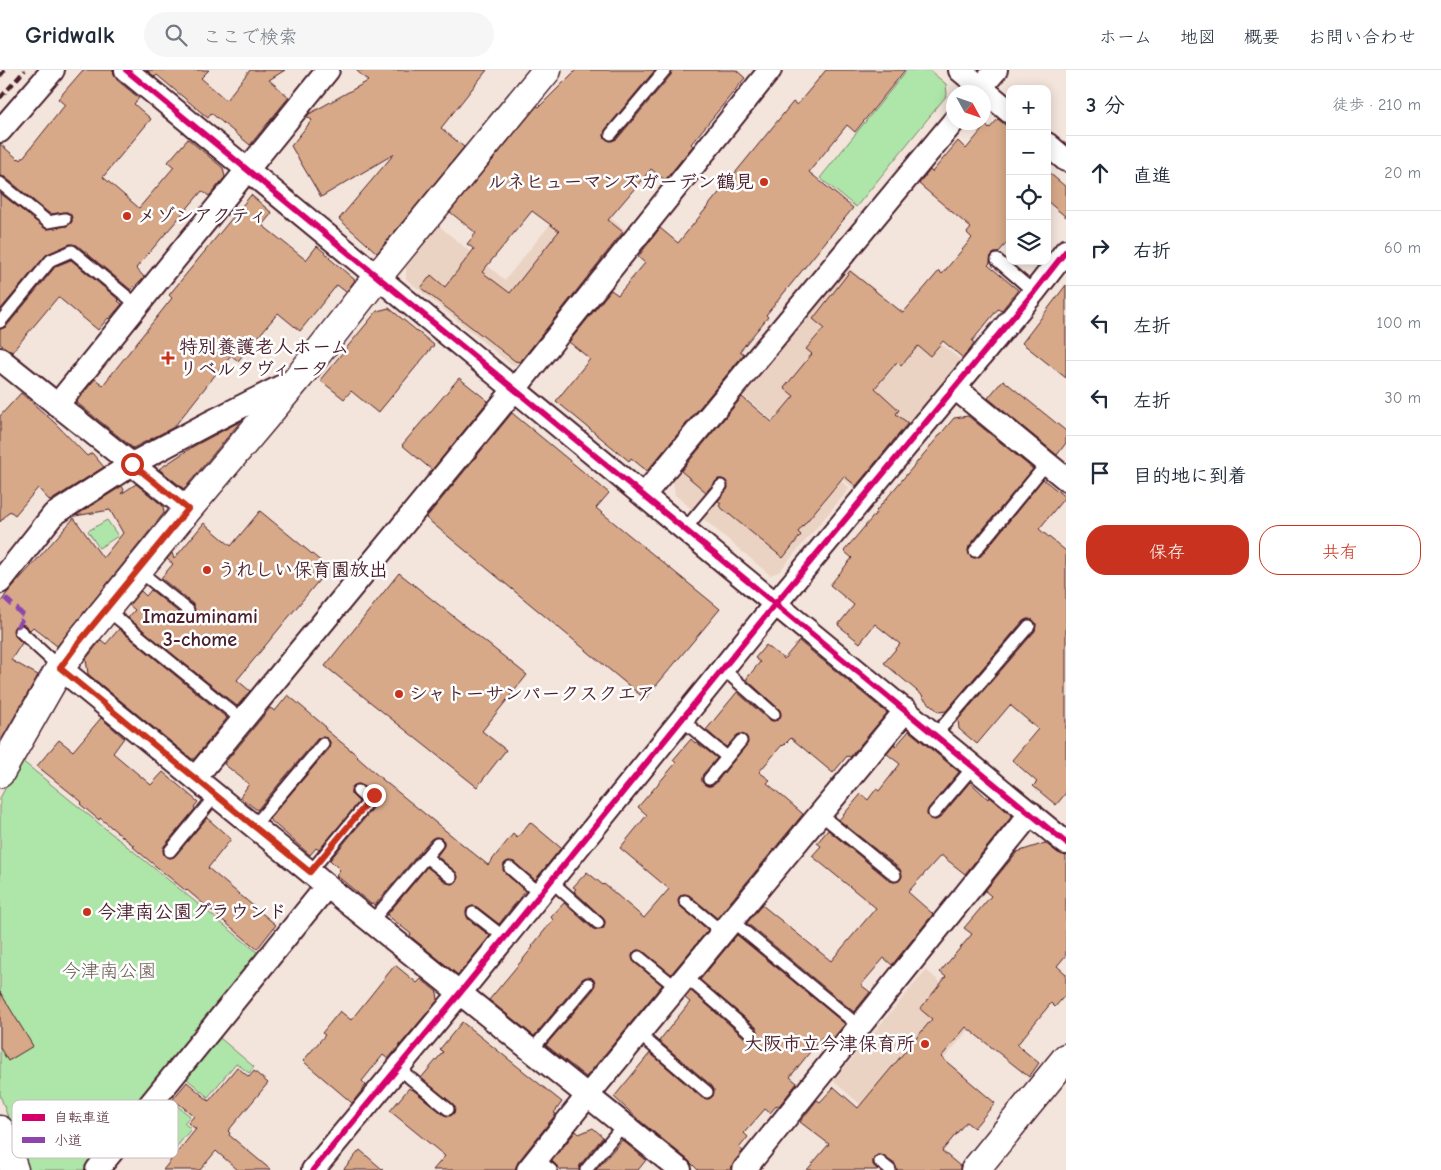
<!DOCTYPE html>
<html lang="ja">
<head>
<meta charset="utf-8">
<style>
	:root { --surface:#fff; --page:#f6f6f7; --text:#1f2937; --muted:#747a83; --line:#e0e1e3; --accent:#c8321e }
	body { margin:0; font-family:"Comic Neue","Klee One",sans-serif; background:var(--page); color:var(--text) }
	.controls { position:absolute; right:15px; top:15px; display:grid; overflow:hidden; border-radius:10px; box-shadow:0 2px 12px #0003 }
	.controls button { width:45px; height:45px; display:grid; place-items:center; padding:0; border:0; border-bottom:1px solid var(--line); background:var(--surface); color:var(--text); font:25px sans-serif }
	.compass { position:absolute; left:946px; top:15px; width:45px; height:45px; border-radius:50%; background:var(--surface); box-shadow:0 2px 12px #0003; rotate:130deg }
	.stop { position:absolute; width:15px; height:15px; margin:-11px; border:4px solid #c8321e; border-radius:50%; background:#fff }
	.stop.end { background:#c8321e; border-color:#fff; box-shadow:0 1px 5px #0008 }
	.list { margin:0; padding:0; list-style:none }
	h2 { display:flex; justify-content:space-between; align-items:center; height:65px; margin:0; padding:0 20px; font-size:21px }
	h2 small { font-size:16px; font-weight:400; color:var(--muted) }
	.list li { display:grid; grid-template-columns:32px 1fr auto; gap:15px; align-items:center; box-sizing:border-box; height:75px; padding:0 20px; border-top:1px solid var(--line) }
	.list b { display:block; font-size:19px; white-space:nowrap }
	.list em { font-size:16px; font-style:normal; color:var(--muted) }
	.actions { display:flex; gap:10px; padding:15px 20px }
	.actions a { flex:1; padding:11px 0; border:1px solid var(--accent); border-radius:20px; text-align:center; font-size:18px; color:var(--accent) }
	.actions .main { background:var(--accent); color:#fff }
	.icon { flex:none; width:28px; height:28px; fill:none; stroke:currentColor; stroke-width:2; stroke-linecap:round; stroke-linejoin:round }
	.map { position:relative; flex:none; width:1066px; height:1100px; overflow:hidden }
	header { display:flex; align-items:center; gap:30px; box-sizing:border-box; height:70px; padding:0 25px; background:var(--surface); border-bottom:1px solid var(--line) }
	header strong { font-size:24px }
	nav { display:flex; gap:28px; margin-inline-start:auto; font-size:18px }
	.search { width:350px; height:45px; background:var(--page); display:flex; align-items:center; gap:12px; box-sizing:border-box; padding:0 18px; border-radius:28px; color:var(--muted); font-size:19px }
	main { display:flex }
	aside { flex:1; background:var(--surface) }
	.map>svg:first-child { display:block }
	.built { fill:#ebd3c3 }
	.green { fill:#aee6a9; stroke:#7c826a }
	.building { fill:#d7a989; stroke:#4a1f2b; fill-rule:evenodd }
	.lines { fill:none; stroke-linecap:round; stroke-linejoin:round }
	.service-casing { stroke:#4a1f2b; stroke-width:15 }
	.minor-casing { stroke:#4a1f2b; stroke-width:26 }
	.tertiary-casing { stroke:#4a1f2b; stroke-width:31 }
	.service { stroke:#fff; stroke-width:11 }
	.minor { stroke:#fff; stroke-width:22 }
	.tertiary { stroke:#fff; stroke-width:28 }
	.rail { stroke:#4a1f2b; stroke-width:4; stroke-dasharray:8 4; stroke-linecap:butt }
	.quiet { stroke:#8e44ad; stroke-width:5; stroke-dasharray:10 5; stroke-linecap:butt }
	.cycleway-casing { stroke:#fff; stroke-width:9 }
	.cycleway { stroke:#d6006c; stroke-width:6 }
	.route { stroke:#c8321e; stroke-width:6 }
	.poi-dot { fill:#c8321e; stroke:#fff; stroke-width:2 }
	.labels { text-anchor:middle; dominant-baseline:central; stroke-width:5; stroke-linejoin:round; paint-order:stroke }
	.poi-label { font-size:19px; font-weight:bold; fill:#4a1f2b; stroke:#fff; text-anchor:start }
	.park-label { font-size:19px; fill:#685b51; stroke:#fff }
	.neighbourhood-label { font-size:20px; font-weight:bold; fill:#4a1f2b; stroke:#fff }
	.key { fill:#fff; stroke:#c9bcbf; stroke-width:1 }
	.key-label { font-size:14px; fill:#4a1f2b }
</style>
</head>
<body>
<header>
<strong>Gridwalk</strong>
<div class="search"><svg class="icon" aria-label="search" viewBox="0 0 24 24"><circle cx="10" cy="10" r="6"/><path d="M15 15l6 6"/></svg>ここで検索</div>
<nav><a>ホーム</a><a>地図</a><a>概要</a><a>お問い合わせ</a></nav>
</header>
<main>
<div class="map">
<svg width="1066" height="1100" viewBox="0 0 1066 1100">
	<rect width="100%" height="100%" fill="#f3e5dc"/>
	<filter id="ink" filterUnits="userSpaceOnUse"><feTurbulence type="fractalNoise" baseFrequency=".02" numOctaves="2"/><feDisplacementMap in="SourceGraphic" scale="10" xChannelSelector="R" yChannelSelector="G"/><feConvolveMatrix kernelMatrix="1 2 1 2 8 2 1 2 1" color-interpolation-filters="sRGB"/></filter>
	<g filter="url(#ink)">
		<g class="built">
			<path d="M577,121l51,41 -108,134 -10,-2 -104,-85v-12l33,-41 66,54z"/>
			<path d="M849,198l113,93 -106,129 -113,-94z"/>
			<path d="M742,328l108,90 -71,84 -9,3 -95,-80 -2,-14z"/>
			<path d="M926,900l54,46 -93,111 -54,-46z"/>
		</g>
		<g class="green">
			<path d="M907,0h22l17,14 1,11 -91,112 -36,-29z"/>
			<path d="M107,450l11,16 -19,12 -11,-17z"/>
			<path d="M21,690l241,196 -176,214h-59l-27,-75v-297z"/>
			<path d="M220,968l34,29 -5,6 -13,-10 -28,34 -22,-19z"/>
			<path d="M171,1031l19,15 -6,7 7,6 -22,27 -25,-21z"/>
		</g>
		<g class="building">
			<path d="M83,0h30l1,5 3,5 22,18 -5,6 17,15 -48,58 36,31 35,-41 -6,-5 20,-23 35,29 2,9 -16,19 -7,-5 -66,77 8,9 -13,13 -54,-45 -7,-1 -24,11 -46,55v-117l46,36 21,-3 5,-4v-4l-1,-3 -4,-3 -17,2 -45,-37 -5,-1v-32l18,15 1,-1 2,2 44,-55 -7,-6z"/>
			<path d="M147,0h62l-8,8 25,22 24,-30h35l-16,10 20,17 -39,48 -39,-32 -3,5 -51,-43 -2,2z"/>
			<path d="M356,0h131l-46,58 23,19 -87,106 -38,-34 55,-65 -73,43 -30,-51 21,-26 -5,-3 2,-3 59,-33z"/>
			<path d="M576,0h79l-50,60 -1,7 6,4 7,-2 54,-64 1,-5h64l9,8 -54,66 2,2 -28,34 -14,-11 -43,51 15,12 -103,130 -5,-1 -94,-73 10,-13 14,12 29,-38 -7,-5 9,-11 -26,-21 87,-106 2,1zM532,141l27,20 -49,62 -28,-21z"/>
			<path d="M826,0h79l-50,62 -8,-7 -38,47 44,36 -87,107 2,2 -28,34 4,3 -97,117 -16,-13 -2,3 -73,-60 34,-42 -21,-17 42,-52 7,5 27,-32 -7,-6 22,-29 18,15 115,-141 4,3z"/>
			<path d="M998,49l12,10v110l-12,14h-4l-3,3 -1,7 -2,2 30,25 -17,21 -3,-2 -26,32 2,2 -11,15 -20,-17 -13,15 -12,-10 -17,20 -4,-4 -22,26 24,22 -3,4 12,9 -52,63 -12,-10 -46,56 3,3 -18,23 -64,-52 2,-3 -3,-2 10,-13 -2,-7 -4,-2h-4l-12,13 -25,-21 61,-74 30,25 22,-26 -10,-8 28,-34 -6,-5 18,-21 -11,-9 37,-48 53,42 36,-42 3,3 30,-36 -5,-5 4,-5 -52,-44 11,-14 2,2 26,-31 8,8 20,-24 3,4z"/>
			<path d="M1047,101l19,16v30l-19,-16z"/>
			<path d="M251,125l21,18 -10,12 44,35 11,-14 13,11 -1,1 26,22 -9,12 -9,-7 -37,46 -22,-18 -40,48 -7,-6 -57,72 -41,21 -57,-46 19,-23 8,6 69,-87 -3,-3z"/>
			<path d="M71,190l48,40 -1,1 4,3 -13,15 -1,-1 -10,12 -40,-33 -46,55 -12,-8v-15l6,-2 50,-61z"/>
			<path d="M1066,215v93l-44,-35z"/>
			<path d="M389,238l45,37 -56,68 -27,-22 -7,8 -24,-19 57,-69z"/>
			<path d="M459,308l29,23 -56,69 -30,-25z"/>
			<path d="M1003,310l63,51v12l-9,12 -69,-57z"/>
			<path d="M21,323l33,29 33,34 5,-3 12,14 -54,34 -12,-13 -23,27 -5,-4 -10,11v-106z"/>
			<path d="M512,343l97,80 -13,15 124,101 -75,90 -219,-181z"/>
			<path d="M968,346l65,53 -64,77 -1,4 2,6 4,2 7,-2 62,-77 22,18 -26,32 27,22v242l-10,12 -23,-19 4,-4 -25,-22 26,-31 -28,-24 -33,39 -18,-15 -1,-9 77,-89 1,-7 -3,-4 -6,-1 -4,2 -77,90 -7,1 -17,-15 1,-1 -39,-33 16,-19 -25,-20 -15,19 -22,-18 16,-20 -24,-20 22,-27 -8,-7 33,-39 -1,-1 78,-93z"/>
			<path d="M241,351l-57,68 -25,-20 35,-23z"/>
			<path d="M136,414l27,22 1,7 -107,133 -24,-19 -3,3 -5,-5 -7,-1 -5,5 2,7 7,7 -11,17 27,15 -38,67v-139l7,-10 67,-75 29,40 20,-25 -13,-23 -35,6 47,-30 2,4 -3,4z"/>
			<path d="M260,441l69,57 -92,112 13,11 -13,15 -109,-88 7,-8 -6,-5 12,-14 5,5 5,-6 32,26 4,1h4l4,-6 -2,-7 -32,-26 12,-14 -6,-5 5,-6 2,6 30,-36 27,23z"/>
			<path d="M399,503l128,102 -45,56 24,19 -29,37 -152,-121z"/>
			<path d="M119,559l108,89 -33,41h-2l-104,-85 -2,-15 15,-19 5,4z"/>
			<path d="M799,571l88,72 -37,44 -3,-1 -14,17 -42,-35 -8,8 -1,-1 -23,27 11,8 -3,3 36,31 -86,104 -28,-23 -6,-1 -4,3 -1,3 2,6 28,24 -37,44 -28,-23 -6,-1 -3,2 -2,4 2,6 28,23 -76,92 -40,-32 48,-56 1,-7 -3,-4 -6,-1 -4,2 -48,57 -45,-36 44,-53 -1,-1 21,-26 -2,-3 13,-14 29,26 7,1 4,-2 1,-7 -2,-3 -29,-27 2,-2 -3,-2 14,-15 16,13 1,-1 40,34 25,-29 -49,-41 27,-33 -9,-8 38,-44 -3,-3 18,-21 4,4 1,-1 21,16 -14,16 -1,4v4l5,4h4l4,-2 33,-41 -2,-7 -7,-2 -13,13 -20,-17 31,-38 32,28 4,1 6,-2 2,-4 -2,-6 -32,-29v-2l13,-16 -5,-4 11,-13 18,14z"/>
			<path d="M288,625l38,32 -1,2 33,27 -1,1 26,23 105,85 25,-31 4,4 13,-16 31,26 -26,32 -21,-18 -6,-1 -4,3 -1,6 2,3 20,18 -26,33 -22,-17 -3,-1 -7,2 -1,4 2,7 22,17 -32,39 -48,-39 1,-2 -24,-19 40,-48 20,16 6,1 4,-3 1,-3 -2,-6 -19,-16 7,-10v-5l-3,-3 -6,-1 -4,2 -56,66 -3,-2 -1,1 -35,-29 4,-5 -10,-10 50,-60 1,-7 -3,-4 -6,-1 -4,2 -9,-6 -6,2 -2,4v4l8,8 -40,48 -3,-2 -6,7 -41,-36 60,-70 1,-7 -3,-4 -6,-1 -4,2 -60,71 -17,-13 9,-13 -25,-20 46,-56 5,3z"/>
			<path d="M101,648l23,20 -11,15 38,32 12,-13 35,30 -4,5 1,2 -31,37 -1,4 2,6 4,2 6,-2 32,-38 24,21 -23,29 68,57 -19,24 -70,-59 -1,1 -40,-33 -13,-11 1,-1 -34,-28 -1,2 -19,-16 2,-2 -45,-36 22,-26 14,11z"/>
			<path d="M909,661l50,41 -31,37 -1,6 3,4 6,1 4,-2 30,-36 18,17 2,-2 22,19 -47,58 -24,-19 -33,37 25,22 -41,51 -8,-7 -23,27 9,7 -16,20 -107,-89 15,-18 69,56 45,-53 -64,-52 9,-10 -4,-3 11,-13 62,51 4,1 6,-2 2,-4 -2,-7 -61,-49 22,-26 7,6 8,-11 3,2 21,-27 -13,-10 8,-10v3z"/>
			<path d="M1045,773l13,10 8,3v99l-9,11 9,8v20l-11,13 -4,-4 -34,42 22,18 -10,14 -63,-50 -25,30 54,46 -21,25 -8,-6 -24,29 18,15v4h-63l-2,-6 -14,-9h-4l-4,5v5l5,5h-71l22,-26 -29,-22 17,-22 3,2 14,-15 24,21 74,-89 -12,-10 26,-32 -6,-5 32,-38 -8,-6 27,-32 -6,-5 32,-39z"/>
			<path d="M737,865l108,89 -16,19 -7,-6 -32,40 7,6 -18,23 -2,-1 -7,8 -5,-4 -21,24 4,4 -9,11 4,3 -9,11 -3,8h-33l-10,-10 -49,-40 -25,-23 36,-44 52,45 7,1 4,-3 1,-6 -2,-4 -53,-45 31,-39 -5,-4 6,-7 55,48 7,1 4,-3 1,-6 -2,-4 -56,-47z"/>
			<path d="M395,895l22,18 4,-4 16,13 1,8 -50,59 -5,-4 -21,26 4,4 -14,18 -49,-42 22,-26 -3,-2 18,-22 11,9z"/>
			<path d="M0,922l33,54 -25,15 -8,-13z"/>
			<path d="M462,952l100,80 -8,11 2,1 -38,48 -3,8h-82l12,-14 -55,-45 19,-23 2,2 1,-1 32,26 6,1 4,-3 1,-6 -2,-3 -32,-26 22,-26 -3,-3z"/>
			<path d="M237,997l12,10 5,-6 14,12 -40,48 2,2 -1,2 42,35h-33l-22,-19 -16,19h-37l33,-41 -8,-6 6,-7 -21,-17 14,-17 22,19z"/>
			<path d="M593,1058l10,9 -23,28 -1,5h-18l-9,-9 24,-30 3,3z"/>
			<path d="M622,1070l24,20 -8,10h-42z"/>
			<path d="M360,1080l23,20h-40z"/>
		</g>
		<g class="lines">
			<g class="service-casing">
				<g id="service">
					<path d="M611,64l54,-64"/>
					<path d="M0,113l48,39 17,-3"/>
					<path d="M997,190l37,32"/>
					<path d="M0,252l51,-62 21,-9 65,54"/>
					<path d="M685,459l36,-43"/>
					<path d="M975,481l72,-88"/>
					<path d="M138,500l50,40"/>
					<path d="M106,539l136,111"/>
					<path d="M20,561l40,37"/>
					<path d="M723,599l51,45"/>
					<path d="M682,650l45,37"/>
					<path d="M936,664l93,-108"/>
					<path d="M709,709l32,-38"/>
					<path d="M358,721l11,10"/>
					<path d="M934,743l40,-47"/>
					<path d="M820,744l75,61"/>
					<path d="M254,756l69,-82"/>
					<path d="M170,781l46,-56"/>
					<path d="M426,787l25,20"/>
					<path d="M510,798l30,26"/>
					<path d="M310,802l64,-77"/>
					<path d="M551,811l47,42"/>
					<path d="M685,831l37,31"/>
					<path d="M473,843l32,25"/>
					<path d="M732,851l128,106"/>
					<path d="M371,852l66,-78"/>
					<path d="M639,887l38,31"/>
					<path d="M686,907l65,56"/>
					<path d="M639,964l68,58"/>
					<path d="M532,980l56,-66"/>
					<path d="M398,998l50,41"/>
					<path d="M537,1089l14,11"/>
					<path d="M880,1092l10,8"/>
					<path d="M586,1100l38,-46"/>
				</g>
			</g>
			<g class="minor-casing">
				<g id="minor">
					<path d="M126,0l940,773"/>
					<path d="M960,0l50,42"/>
					<path d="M977,22l19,-22"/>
					<path d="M0,61l53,-61"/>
					<path d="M1047,74l19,16"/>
					<path d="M0,289l188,150"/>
					<path d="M955,318l111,91"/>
					<path d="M57,335l271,-335"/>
					<path d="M644,425l310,-374"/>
					<path d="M0,512l53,-67 79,-51 77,-41 87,-44"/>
					<path d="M60,598l267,218 353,284"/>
					<path d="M195,708l319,-388 256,-320"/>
					<path d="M97,1100l230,-284"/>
					<path d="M313,1100l147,-177 316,-390 258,-311 32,-41"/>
					<path d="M528,1100l60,-75 318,-385"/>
					<path d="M744,1100l287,-357"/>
				</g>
			</g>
			<g class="tertiary-casing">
				<g id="tertiary">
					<path d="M0,703l60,-105 20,-27 108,-132 111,-132 79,-101 169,-206"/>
					<path d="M0,1060l14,40"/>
					<path d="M975,1100l91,-112"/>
				</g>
			</g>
			<use href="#service" class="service"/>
			<use href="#minor" class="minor"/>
			<use href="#tertiary" class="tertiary"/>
			<g class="rail">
				<path d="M0,6l5,-6"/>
				<path d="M0,28l25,-28"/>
			</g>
			<path class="quiet" d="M5,528l19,18 -6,10 2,5"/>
			<g class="cycleway-casing">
				<g id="cycleway">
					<path d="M126,0l940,773"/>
					<path d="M313,1100l147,-177 316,-390 258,-311 32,-41"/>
				</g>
			</g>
			<use href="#cycleway" class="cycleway"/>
		</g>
	</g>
	<g class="lines" filter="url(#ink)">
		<path class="route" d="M132,394l56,45 -108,132 -20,27 250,204 64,-77"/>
	</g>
	<g class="poi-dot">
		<circle cx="764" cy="112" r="5"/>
		<circle cx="127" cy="146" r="5"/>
		<path d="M165.5 280.5h5v5h5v5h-5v5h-5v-5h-5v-5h5z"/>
		<circle cx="207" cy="500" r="5"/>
		<circle cx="399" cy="624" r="5"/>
		<circle cx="87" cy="842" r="5"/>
		<circle cx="925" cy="974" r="5"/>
	</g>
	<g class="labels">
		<g class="poi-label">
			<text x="754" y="112" text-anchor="end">ルネヒューマンズガーデン鶴見</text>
			<text x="137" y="146">メゾンアクティ</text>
			<text x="179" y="277">特別養護老人ホーム<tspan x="179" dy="22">リベルタヴィータ</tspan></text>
			<text x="217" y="500">うれしい保育園放出</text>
			<text x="409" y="624">シャトーサンパークスクエア</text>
			<text x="97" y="842">今津南公園グラウンド</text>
			<text x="915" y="974" text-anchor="end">大阪市立今津保育所</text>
		</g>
		<g class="park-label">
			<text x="109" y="901">今津南公園</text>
		</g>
		<g class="neighbourhood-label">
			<text x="200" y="546">Imazuminami<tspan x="200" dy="23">3-chome</tspan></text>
		</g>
	</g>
	<rect x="12" y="1030" width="166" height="58" rx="8" class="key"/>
	<rect x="22" y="1044" width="23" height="7" fill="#d6006c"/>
	<rect x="22" y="1067" width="23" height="6" fill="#8e44ad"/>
	<g class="key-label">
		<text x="54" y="1052">自転車道</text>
		<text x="54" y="1075">小道</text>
	</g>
</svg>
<div class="controls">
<button>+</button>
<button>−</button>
<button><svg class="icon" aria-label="locate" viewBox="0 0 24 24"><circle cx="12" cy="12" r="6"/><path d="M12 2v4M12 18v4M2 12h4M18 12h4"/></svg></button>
<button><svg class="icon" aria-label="layers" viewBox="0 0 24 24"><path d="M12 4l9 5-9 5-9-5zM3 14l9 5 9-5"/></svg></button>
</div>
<svg class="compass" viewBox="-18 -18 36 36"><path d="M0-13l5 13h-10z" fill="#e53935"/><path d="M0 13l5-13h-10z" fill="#747a83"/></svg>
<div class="stop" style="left:132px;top:394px"></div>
<div class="stop end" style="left:374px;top:725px"></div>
</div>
<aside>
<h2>3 分<small>徒歩 · 210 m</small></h2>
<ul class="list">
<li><svg class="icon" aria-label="ahead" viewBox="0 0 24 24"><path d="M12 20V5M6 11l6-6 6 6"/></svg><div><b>直進</b></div><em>20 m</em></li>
<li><svg class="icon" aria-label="right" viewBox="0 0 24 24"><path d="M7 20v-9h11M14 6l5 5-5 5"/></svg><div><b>右折</b></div><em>60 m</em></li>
<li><svg class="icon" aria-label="left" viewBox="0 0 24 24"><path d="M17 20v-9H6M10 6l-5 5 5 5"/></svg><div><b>左折</b></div><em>100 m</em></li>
<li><svg class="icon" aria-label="left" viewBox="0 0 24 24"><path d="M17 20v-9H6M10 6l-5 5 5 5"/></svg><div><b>左折</b></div><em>30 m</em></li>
<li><svg class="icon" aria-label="arrive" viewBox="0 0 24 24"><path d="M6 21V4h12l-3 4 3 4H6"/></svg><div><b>目的地に到着</b></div></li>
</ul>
<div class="actions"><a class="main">保存</a><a>共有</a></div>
</aside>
</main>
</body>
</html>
